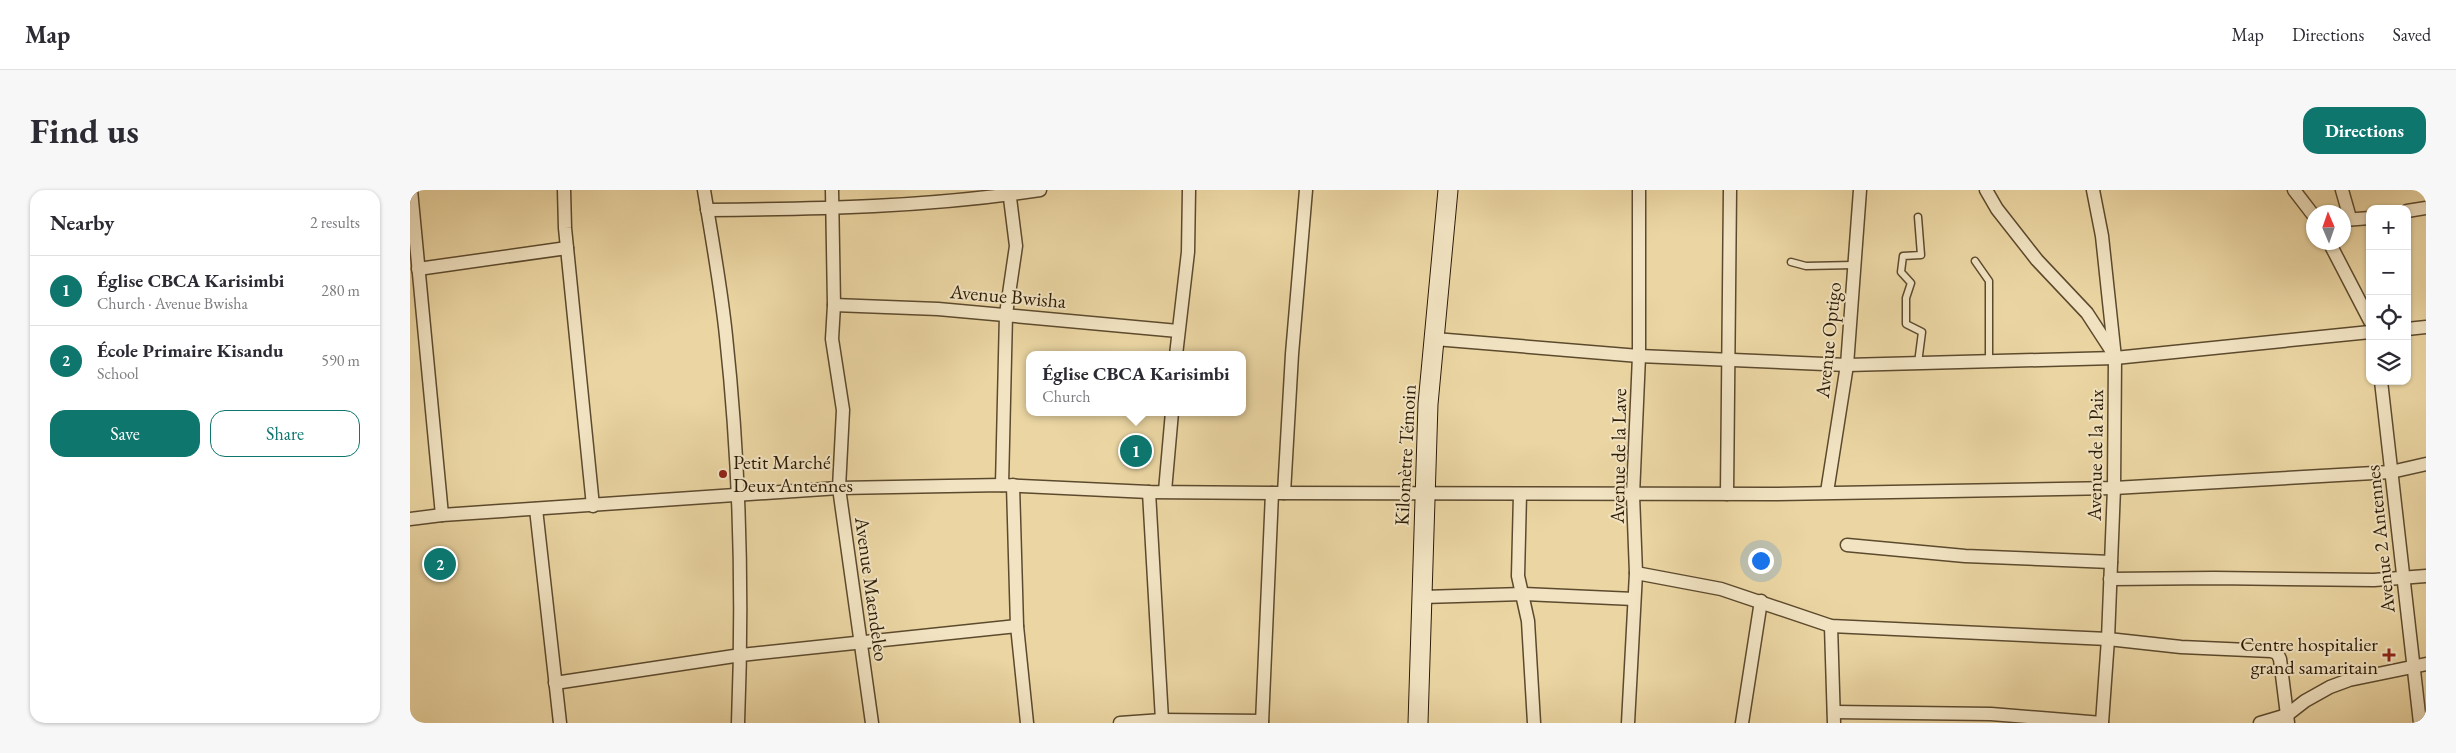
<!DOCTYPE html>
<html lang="en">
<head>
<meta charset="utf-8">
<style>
	:root { --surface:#fff; --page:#f7f7f7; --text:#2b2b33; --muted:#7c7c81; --line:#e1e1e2; --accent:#0f766e }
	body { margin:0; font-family:"EB Garamond",serif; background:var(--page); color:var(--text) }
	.controls { position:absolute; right:15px; top:15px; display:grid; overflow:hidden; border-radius:10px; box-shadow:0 1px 4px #0004 }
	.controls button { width:45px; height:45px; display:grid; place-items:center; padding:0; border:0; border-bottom:1px solid var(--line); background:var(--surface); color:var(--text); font:25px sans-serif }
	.compass { position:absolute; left:1896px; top:15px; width:45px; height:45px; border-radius:50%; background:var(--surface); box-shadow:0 1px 4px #0004; rotate:358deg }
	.you { position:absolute; left:1350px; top:370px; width:18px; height:18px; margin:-12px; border:4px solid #fff; border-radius:50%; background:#1a73e8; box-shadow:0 0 0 8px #1a73e833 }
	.badge { display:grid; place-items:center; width:32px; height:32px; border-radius:50%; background:var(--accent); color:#fff; font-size:16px; font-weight:700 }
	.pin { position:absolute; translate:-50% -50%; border:2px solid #fff; box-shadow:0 1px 5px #0006 }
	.popup { position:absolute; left:616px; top:161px; width:220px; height:65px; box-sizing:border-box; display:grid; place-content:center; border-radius:10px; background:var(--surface); filter:drop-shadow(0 1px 4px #0005); font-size:16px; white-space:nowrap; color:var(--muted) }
	.popup b { font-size:19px; color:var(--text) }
	.popup::after { content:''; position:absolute; left:50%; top:100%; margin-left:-10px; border:10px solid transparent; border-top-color:var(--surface) }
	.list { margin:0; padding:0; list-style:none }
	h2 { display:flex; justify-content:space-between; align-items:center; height:65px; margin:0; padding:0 20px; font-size:21px }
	h2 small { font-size:16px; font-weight:400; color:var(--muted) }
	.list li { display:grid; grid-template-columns:32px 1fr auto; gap:15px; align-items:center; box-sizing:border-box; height:70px; padding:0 20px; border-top:1px solid var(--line) }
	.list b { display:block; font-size:19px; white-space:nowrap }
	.list p { margin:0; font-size:16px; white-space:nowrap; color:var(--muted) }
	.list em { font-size:16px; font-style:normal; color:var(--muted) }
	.actions { display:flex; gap:10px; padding:15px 20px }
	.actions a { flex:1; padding:11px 0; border:1px solid var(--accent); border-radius:15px; text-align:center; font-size:18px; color:var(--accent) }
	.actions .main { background:var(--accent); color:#fff }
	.icon { flex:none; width:28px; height:28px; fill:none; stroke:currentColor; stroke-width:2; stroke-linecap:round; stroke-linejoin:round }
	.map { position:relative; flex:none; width:2016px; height:533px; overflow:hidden; border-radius:15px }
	header { display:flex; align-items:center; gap:30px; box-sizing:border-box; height:70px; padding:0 25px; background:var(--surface); border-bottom:1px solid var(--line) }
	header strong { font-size:24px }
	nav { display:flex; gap:28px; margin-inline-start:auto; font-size:18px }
	.intro { display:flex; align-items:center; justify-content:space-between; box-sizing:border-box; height:120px; padding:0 30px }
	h1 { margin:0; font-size:35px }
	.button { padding:12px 22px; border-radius:15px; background:var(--accent); color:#fff; font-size:18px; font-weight:700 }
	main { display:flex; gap:30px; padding:0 30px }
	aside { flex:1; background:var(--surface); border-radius:15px; box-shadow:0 1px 4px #0004 }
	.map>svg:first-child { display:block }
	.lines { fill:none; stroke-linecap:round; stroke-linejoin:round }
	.lane-casing { stroke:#5c4a2e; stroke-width:9 }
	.street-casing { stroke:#5c4a2e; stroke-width:15 }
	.secondary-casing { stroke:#2c1b07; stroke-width:21 }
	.lane { stroke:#f2e4c3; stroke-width:6 }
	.street { stroke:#f2e4c3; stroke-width:12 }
	.secondary { stroke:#f2e4c3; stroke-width:19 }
	.poi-dot { fill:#8f2418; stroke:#f2e4c3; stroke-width:2 }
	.labels { text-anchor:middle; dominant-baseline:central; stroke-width:4; stroke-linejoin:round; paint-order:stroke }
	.street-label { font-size:20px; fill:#2c1b07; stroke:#f2e4c3 }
	.poi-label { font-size:20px; fill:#2c1b07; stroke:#f2e4c3; text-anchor:start }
</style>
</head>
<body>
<header>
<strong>Map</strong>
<nav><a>Map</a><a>Directions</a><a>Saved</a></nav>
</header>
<div class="intro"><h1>Find us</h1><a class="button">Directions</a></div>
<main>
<aside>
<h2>Nearby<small>2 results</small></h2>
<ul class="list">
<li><span class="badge">1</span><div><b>Église CBCA Karisimbi</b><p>Church · Avenue Bwisha</p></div><em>280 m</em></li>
<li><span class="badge">2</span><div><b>École Primaire Kisandu</b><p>School</p></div><em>590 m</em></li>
</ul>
<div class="actions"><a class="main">Save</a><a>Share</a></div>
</aside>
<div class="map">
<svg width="2016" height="533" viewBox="0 0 2016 533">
	<rect width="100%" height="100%" fill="#ebd6a3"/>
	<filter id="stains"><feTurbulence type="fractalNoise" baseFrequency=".004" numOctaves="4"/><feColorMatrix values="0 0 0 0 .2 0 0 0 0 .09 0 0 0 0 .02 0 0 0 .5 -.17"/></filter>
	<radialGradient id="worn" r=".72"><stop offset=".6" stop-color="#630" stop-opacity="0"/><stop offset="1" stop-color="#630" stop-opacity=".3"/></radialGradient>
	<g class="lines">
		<g class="lane-casing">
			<g id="lane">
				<path d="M1508,27l3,38 -18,1 -2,16 10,11 -5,15v26l16,8 -4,31"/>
				<path d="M1565,71l14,20v80"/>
				<path d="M1381,72l15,4 48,-1"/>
			</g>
		</g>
		<g class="street-casing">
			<g id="street">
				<path d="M1,0l31,325"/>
				<path d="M154,0l1,38 28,278"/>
				<path d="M294,0c8,49 17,97 22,146 14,129 17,258 12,387"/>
				<path d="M422,0l2,115 -2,34 11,71 -4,78 33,235"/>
				<path d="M1576,0l11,19 40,51 50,53 26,40"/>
				<path d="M1683,0l9,46 13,122 -1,130 -6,151 -6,84"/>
				<path d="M1884,0l20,26"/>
				<path d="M1932,0l8,28"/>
				<path d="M297,20c111,-1 223,-3 333,-20"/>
				<path d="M1997,21l19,-3"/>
				<path d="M1934,30l26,-2"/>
				<path d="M1919,52l41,79"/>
				<path d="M8,79l149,-21"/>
				<path d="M424,115l104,4 240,22"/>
				<path d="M1997,139l19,-2"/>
				<path d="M1025,149l204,17 208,9 268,-7 255,-26"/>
				<path d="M766,165l12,-103 1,-62"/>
				<path d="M1971,191l39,342"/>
				<path d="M592,295l4,-171 10,-68 -7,-56"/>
				<path d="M603,295l4,141 10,97"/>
				<path d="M755,301l7,-79"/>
				<path d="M739,302l13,228"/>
				<path d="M1417,302l20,-127 13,-175"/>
				<path d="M874,303l8,-139 14,-164"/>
				<path d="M1110,304l-2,82 10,45 6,102"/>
				<path d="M1317,304l3,-304"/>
				<path d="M126,319l24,214"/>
				<path d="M0,329l32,-4 397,-27 163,-3 147,7 123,1 502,1 340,-6 277,-16 35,-8"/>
				<path d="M1437,355l118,11 146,6"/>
				<path d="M1226,383l85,16 110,37 277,13 73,8 90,4 6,2 3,6 8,64"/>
				<path d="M1700,389l104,-1 160,2 52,-4"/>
				<path d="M1013,407l100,-3 111,5"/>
				<path d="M1421,436l3,97"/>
				<path d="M145,493l186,-28 276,-29"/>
				<path d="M1424,522l157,2 111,9"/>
				<path d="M710,533l42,-3 100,1"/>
				<path d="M852,533l10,-230"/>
				<path d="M1218,533l8,-150 -3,-78 6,-139v-166"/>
				<path d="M1332,533l19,-122"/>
				<path d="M1850,533l27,-8 18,-14 25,-14 19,-7 77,-16"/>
			</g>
		</g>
		<g class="secondary-casing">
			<path id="secondary" d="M1008,533l10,-319 20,-214"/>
		</g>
		<use href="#lane" class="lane"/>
		<use href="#street" class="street"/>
		<use href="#secondary" class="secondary"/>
	</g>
	<g class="poi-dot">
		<circle cx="313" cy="284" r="5"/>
		<path d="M1976.5 457.5h5v5h5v5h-5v5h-5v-5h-5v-5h5z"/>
	</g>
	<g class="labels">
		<g class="street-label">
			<text transform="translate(598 106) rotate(5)">Avenue Bwisha</text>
			<text transform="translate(1418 150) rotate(-84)">Avenue Optigo</text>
			<text transform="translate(995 265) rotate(-87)">Kilomètre Témoin</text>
			<text transform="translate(1685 265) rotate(-89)">Avenue de la Paix</text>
			<text transform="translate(1208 266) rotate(-89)">Avenue de la Lave</text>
			<text transform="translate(1970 349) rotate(-96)">Avenue 2 Antennes</text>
			<text transform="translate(462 399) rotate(82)">Avenue Maendeleo</text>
		</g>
		<g class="poi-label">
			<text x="323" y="272">Petit Marché<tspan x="323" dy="23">Deux Antennes</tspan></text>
			<text x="1968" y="454" text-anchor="end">Centre hospitalier<tspan x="1968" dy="23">grand samaritain</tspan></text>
		</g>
	</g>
	<rect width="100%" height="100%" filter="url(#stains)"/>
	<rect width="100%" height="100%" fill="url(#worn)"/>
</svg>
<div class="controls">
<button>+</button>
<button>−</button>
<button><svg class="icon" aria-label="locate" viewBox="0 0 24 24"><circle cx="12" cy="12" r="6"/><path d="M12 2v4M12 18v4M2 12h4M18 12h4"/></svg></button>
<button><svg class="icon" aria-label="layers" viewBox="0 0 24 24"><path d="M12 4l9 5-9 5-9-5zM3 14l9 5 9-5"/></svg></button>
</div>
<svg class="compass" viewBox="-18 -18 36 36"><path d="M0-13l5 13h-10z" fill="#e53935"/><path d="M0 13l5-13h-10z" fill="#7c7c81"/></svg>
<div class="you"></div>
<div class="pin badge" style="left:726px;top:261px">1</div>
<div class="popup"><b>Église CBCA Karisimbi</b>Church</div>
<div class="pin badge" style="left:30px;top:374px">2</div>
</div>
</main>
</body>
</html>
